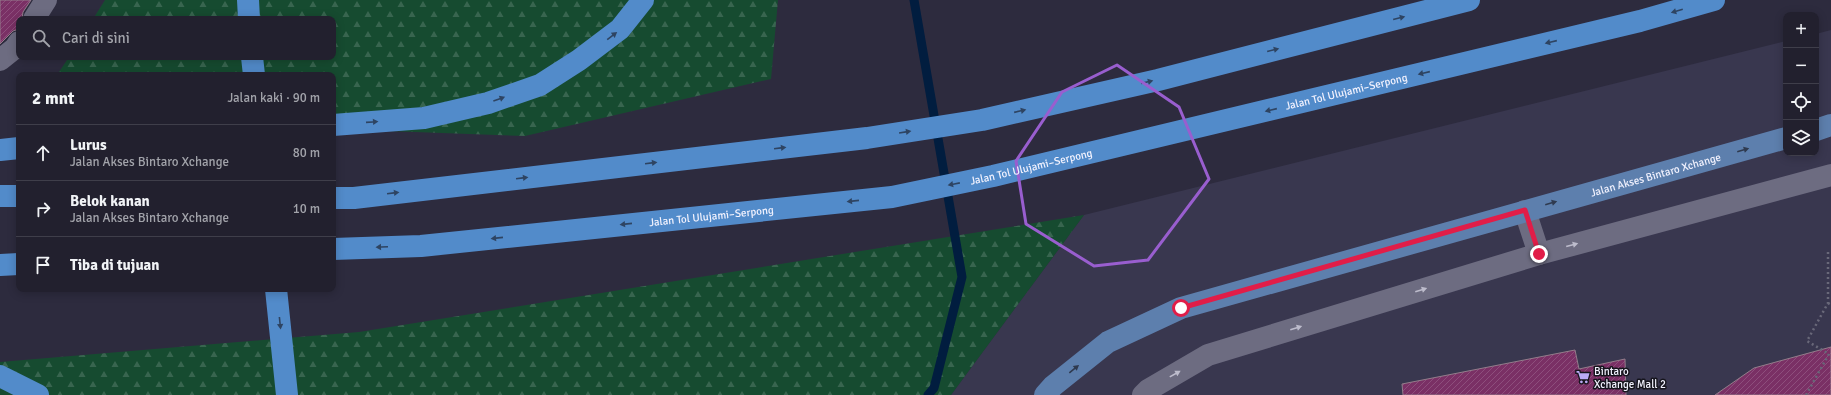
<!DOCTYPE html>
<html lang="id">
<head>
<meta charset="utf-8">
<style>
	:root { --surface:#22202e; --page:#2e2d3a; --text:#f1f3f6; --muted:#a2a3aa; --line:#3f3e4a }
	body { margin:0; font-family:Signika,sans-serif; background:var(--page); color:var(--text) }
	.controls { position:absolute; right:12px; top:12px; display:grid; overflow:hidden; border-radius:8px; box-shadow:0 2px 10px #0003 }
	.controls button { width:36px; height:36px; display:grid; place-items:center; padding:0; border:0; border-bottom:1px solid var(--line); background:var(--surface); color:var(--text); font:20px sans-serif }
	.stop { position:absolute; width:12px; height:12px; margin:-9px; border:3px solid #e11d48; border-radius:50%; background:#fff }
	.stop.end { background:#e11d48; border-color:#fff; box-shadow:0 1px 4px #0008 }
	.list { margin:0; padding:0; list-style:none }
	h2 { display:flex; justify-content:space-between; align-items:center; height:52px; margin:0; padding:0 16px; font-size:17px }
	h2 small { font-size:13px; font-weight:400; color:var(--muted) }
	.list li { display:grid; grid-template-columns:26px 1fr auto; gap:12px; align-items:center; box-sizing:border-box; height:56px; padding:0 16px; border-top:1px solid var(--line) }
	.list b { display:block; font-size:15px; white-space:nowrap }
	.list p { margin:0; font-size:13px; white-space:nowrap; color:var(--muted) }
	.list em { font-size:13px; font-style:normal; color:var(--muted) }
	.icon { flex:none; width:22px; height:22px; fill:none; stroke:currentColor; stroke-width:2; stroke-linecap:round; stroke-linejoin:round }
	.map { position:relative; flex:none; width:1831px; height:395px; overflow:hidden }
	.search { position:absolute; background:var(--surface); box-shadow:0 2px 10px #0003; left:16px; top:16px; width:320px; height:44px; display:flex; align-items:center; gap:10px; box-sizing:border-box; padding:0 14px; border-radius:8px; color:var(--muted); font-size:15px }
	.panel { position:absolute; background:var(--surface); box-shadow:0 2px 10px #0003; left:16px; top:72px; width:320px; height:220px; border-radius:8px }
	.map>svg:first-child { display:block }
	.built { fill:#39374f }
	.forest { fill:url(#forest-firs) }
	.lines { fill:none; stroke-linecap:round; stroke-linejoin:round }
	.stream { stroke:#011d3f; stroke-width:9 }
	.building { fill:url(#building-hatch); stroke:#937d8b }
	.path { stroke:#696879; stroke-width:2.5; stroke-dasharray:2 3; stroke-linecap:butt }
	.minor { stroke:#6d6c81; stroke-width:22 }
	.major { stroke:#5d7fad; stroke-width:22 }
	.highway { stroke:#528bca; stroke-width:22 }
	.oneway { fill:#2e4462 }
	.oneway2 { fill:#2f3a4f }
	.oneway3 { fill:#bdbccc }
	.route { stroke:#e11d48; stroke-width:5 }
	.marked { fill:none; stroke:#995ecf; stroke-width:3; stroke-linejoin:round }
	.labels { text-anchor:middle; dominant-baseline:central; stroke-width:3; stroke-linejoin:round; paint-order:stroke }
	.street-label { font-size:11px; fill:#f2f2fe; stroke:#16151d }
	.poi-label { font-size:11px; fill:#f2f2fe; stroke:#16151d; text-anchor:start }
</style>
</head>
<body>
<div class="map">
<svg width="1831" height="395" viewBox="0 0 1831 395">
	<defs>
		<pattern id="forest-firs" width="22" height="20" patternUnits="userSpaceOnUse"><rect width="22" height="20" fill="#164b30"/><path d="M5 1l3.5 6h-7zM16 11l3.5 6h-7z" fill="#38654f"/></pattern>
		<pattern id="building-hatch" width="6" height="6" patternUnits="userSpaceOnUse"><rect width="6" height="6" fill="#7a3065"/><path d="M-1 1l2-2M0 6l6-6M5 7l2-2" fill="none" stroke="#8d4e7c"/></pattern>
	</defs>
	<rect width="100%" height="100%" fill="#2d2b3e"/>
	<path class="built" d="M1831,30v365h-880l133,-180 702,-174v112h30v-119z"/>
	<g class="forest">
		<path d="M105,0h673l-7,79 -246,57 -192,-7v-54h-276l12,-18h264v-38h-240z"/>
		<path d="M1084,215l-133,180h-951v-33l359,-30z"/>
	</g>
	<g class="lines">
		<path class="stream" d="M914,0l48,277 -28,111 -6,7"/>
	</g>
	<g class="building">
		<path d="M0,0h31l-8,12 -1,7h-3v6l-3,5 -3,1 -13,13z"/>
		<path d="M1831,347v48h-116l39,-27z"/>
		<path d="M1575,350l4,19 46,-10 1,36h-223l-1,-11z"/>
	</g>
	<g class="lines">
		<g class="path">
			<path d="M1828,303l3,2"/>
			<path d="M1806,395l23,-41 -22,-13 21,-38v-51"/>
		</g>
		<g class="minor">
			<path d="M34,19l12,-19"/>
			<path d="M0,60l15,-12 4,-6"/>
			<path d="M1525,211l14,43"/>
			<path d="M1143,395l5,-5 60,-35 331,-101 292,-79"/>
		</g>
		<g class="major">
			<path d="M1816,130l15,-5"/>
			<path id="s1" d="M1045,395l8,-9 55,-44 73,-34 605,-170"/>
		</g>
		<g class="highway">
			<path d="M248,0l1,19"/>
			<path d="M252,57l2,18"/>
			<path d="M333,125l91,-7 64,-15 52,-18 39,-25 41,-31 23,-29"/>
			<path d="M0,150l19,-2"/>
			<path d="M0,196h19"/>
			<path d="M333,198h21l513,-60 115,-18 176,-40 311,-80"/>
			<path id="s2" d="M333,249l88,-3 471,-49 101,-21 647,-155 74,-21"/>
			<path d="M0,265l19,-1"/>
			<path d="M276,289l11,106"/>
			<path d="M0,376l38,19"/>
		</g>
	</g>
	<defs><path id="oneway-solid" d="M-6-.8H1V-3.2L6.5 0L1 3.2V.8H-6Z"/></defs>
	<g class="oneway">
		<use href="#oneway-solid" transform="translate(1677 11) rotate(164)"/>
		<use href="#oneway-solid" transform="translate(1399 18) rotate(-14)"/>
		<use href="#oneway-solid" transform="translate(612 36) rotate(-37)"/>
		<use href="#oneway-solid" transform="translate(1551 42) rotate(167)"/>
		<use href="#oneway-solid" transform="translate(1273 50) rotate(-14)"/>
		<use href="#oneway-solid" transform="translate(1424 73) rotate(167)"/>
		<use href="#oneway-solid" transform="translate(1147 82) rotate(-13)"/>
		<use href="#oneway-solid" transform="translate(499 99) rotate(-20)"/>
		<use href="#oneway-solid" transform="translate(1271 110) rotate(167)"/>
		<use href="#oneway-solid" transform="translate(1020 111) rotate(-13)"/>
		<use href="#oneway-solid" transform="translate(372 122) rotate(-4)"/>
		<use href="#oneway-solid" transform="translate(905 132) rotate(-9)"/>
		<use href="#oneway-solid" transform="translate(780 148) rotate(-7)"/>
		<use href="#oneway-solid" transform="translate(651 163) rotate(-7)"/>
		<use href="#oneway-solid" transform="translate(522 178) rotate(-7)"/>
		<use href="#oneway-solid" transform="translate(954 184) rotate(169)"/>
		<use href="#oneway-solid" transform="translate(393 193) rotate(-7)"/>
		<use href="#oneway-solid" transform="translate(853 201) rotate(174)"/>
		<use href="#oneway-solid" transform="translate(626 224) rotate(174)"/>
		<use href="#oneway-solid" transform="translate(497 238) rotate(174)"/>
		<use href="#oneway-solid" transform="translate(382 247) rotate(178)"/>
		<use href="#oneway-solid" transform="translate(280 323) rotate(84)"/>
	</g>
	<g class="oneway2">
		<use href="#oneway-solid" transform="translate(1743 150) rotate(-16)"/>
		<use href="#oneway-solid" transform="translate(1551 203) rotate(-16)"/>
		<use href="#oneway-solid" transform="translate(1074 369) rotate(-39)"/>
	</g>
	<g class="oneway3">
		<use href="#oneway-solid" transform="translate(1572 245) rotate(-15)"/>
		<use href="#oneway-solid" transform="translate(1421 290) rotate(-17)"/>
		<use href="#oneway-solid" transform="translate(1296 328) rotate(-17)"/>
		<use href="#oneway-solid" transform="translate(1175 374) rotate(-29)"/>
	</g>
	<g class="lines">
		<path class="route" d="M1181,308l344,-98 14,44"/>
	</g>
	<path class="marked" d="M1117,65l62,42 30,72 -61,81 -54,6 -68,-42 -10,-63 46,-69z"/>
	<defs>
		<g id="supermarket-bare" transform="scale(1.08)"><path d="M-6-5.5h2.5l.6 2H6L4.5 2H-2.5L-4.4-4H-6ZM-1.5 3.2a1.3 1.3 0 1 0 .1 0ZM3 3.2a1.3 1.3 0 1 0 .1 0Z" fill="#bbaaf6" stroke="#16151d" stroke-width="2.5" paint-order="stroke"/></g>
	</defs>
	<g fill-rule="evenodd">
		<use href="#supermarket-bare" x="1583" y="377"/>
	</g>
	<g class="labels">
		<g class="street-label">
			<text stroke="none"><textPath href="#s2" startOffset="1028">Jalan Tol Ulujami–Serpong</textPath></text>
			<text stroke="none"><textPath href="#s2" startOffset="704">Jalan Tol Ulujami–Serpong</textPath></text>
			<text stroke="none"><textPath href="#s1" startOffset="656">Jalan Akses Bintaro Xchange</textPath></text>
			<text stroke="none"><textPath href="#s2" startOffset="380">Jalan Tol Ulujami–Serpong</textPath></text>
		</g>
		<g class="poi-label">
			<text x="1594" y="371">Bintaro<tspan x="1594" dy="13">Xchange Mall 2</tspan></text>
		</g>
	</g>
</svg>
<div class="controls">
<button>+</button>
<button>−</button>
<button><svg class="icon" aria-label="locate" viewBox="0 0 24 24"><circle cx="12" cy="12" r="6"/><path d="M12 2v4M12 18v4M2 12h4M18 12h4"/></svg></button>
<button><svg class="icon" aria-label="layers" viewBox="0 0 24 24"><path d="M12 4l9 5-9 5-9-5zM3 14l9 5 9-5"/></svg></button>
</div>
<div class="stop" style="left:1181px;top:308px"></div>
<div class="stop end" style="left:1539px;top:254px"></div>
<div class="search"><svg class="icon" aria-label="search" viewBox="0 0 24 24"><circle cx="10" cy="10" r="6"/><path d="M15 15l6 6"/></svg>Cari di sini</div>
<section class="panel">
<h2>2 mnt<small>Jalan kaki · 90 m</small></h2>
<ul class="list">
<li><svg class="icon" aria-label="ahead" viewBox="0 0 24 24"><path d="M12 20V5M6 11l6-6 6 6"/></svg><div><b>Lurus</b><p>Jalan Akses Bintaro Xchange</p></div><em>80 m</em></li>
<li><svg class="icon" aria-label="right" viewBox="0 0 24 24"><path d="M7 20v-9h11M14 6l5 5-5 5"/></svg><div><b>Belok kanan</b><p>Jalan Akses Bintaro Xchange</p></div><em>10 m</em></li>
<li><svg class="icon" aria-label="arrive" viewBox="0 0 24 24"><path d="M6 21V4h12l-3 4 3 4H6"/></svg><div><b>Tiba di tujuan</b></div></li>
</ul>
</section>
</div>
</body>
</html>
